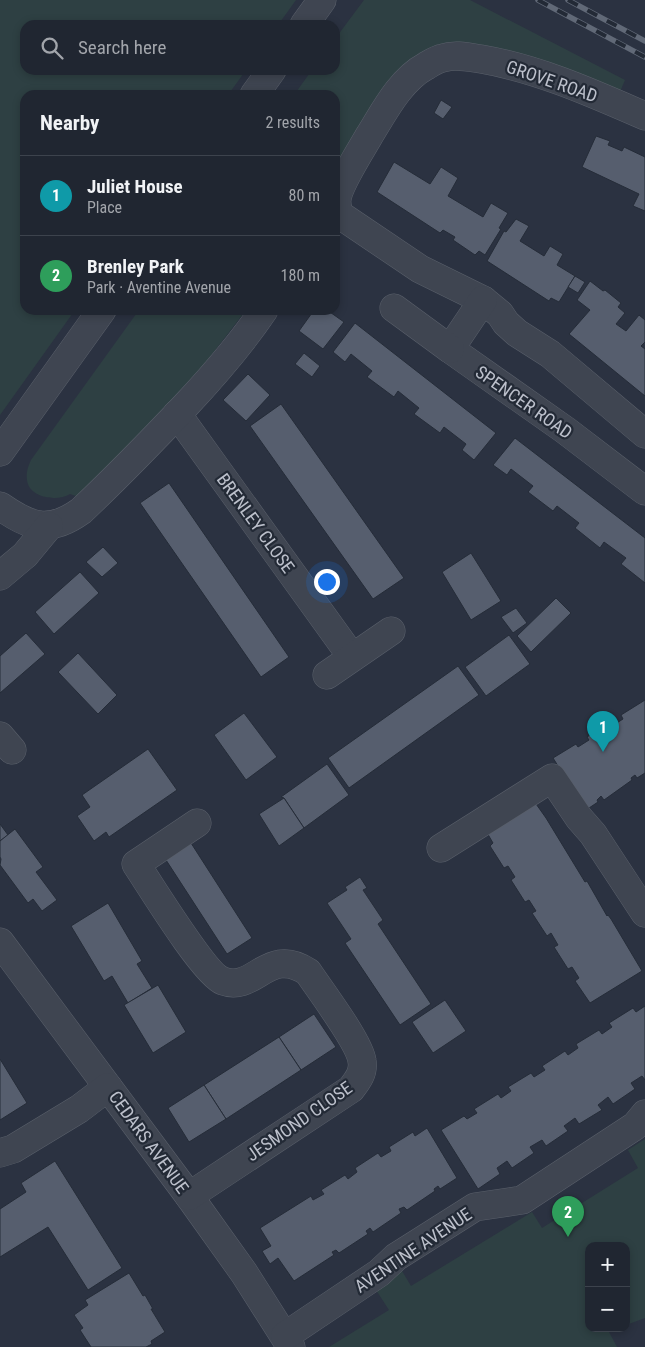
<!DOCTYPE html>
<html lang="en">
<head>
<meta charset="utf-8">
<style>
	:root { --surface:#202631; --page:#282e39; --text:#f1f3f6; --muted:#a2a5ab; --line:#3d434d; --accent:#bca0f2 }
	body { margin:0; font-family:"Roboto Condensed",sans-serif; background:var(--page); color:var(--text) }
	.controls { position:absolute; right:15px; bottom:15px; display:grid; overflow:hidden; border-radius:10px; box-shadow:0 2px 8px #0003 }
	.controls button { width:45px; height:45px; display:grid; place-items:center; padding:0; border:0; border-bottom:1px solid var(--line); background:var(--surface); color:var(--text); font:25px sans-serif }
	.you { position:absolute; left:326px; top:581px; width:18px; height:18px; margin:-12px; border:4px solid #fff; border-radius:50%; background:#1a73e8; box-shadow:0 0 0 8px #1a73e833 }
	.badge { display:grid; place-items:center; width:32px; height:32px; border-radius:50%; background:var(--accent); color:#fff; font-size:16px; font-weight:700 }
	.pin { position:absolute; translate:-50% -41px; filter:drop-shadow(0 1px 2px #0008) }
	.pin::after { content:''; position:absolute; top:26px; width:18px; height:15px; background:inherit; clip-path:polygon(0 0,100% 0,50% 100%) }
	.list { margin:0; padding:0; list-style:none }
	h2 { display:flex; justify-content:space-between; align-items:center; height:65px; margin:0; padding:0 20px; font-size:21px }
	h2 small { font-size:16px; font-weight:400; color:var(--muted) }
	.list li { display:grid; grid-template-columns:32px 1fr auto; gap:15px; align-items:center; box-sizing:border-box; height:80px; padding:0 20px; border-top:1px solid var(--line) }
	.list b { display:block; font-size:19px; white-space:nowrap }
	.list p { margin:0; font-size:16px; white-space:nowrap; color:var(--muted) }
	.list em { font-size:16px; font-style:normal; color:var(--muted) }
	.icon { flex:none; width:28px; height:28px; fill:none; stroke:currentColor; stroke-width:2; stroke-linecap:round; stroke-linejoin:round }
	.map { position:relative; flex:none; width:645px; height:1347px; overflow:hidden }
	.search { position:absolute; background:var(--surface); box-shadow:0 2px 8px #0003; left:20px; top:20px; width:320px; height:55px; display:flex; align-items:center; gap:12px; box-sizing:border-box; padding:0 18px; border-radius:15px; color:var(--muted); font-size:19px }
	.panel { position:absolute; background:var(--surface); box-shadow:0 2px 8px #0003; left:20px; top:90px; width:320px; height:225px; border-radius:15px }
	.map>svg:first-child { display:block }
	.green { fill:#2e4043 }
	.building { fill:#565e6e; stroke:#252c38 }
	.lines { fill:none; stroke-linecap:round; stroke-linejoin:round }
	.minor-casing { stroke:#5a606b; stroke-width:29 }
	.minor { stroke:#3f4551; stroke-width:28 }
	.rail-casing { stroke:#616977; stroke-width:5.5 }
	.rail { stroke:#232a36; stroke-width:4; stroke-dasharray:11; stroke-linecap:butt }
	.labels { text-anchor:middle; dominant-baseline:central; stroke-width:4.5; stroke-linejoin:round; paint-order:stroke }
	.street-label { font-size:18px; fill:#bcc0cb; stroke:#232a36 }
</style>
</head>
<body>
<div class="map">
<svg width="645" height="1347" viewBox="0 0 645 1347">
	<rect width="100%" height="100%" fill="#2b3241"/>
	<g class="green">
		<path d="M0,0h296l-18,25h-253v45h221l-18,25h-203v215h50l-75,105z"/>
		<path d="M364,0h106l155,80 -6,14 -173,-50 -21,7 -19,13 -71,111v-80h-41l18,-25h23v-31z"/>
		<path d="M139,310h107l-46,60 -121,127 -9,-3c-13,8 -41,4 -43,-14 -1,-8 1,-13 4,-20z"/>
		<path d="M645,1139v179l-19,7v-79h-37v82h30l-10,4 8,15h-288l60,-37 -13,-20 26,-19 9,15 121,-74 10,16 96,-60 -10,-18z"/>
	</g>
	<g class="building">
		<path d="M441,100l11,7 -9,12 -9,-6z"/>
		<path d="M596,136l14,5 -2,4 14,6 2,-4 21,10v54l-12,-5 6,-12 -57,-27z"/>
		<path d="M394,162l36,22 11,-17 17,11 -10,18 35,21 8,-14 17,10 -9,15 2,1 -16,26 -6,-4 -4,4 -22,-15 2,-3 -12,-7 -3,3 -63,-41z"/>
		<path d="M516,219l13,7 -9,15 24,15 6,-10 13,8 -6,11 18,11 -16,26 -8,-4 -2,3 -62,-40 17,-30 2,1z"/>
		<path d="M575,276l10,6 -7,11 -10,-6z"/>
		<path d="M590,281l13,10 2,-1 16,13 -3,4 7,6 -9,11 10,7 13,-16 6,5v22l-4,4 4,3v47l-76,-62 21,-24 -13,-10z"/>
		<path d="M314,310h13l17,12 -21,27 -24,-18z"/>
		<path d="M355,323l141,110 -22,27 -12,-10 4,-6 -22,-17 -4,6 -26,-19 5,-6 -21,-17 -4,6 -27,-20 5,-6 -21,-17 -6,8 -12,-10z"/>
		<path d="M304,353l16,13 -8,11 -17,-13z"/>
		<path d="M248,374l22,21 -24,26 -23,-21z"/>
		<path d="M281,404l123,174 -31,21 -123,-173z"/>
		<path d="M515,438l130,100v45l-24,-19 5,-6 -22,-16 -4,6 -25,-20 4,-5 -22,-17 -4,5 -25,-19 5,-6 -22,-17 -4,6 -14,-10z"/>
		<path d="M169,483l120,174 -28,20 -121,-174z"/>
		<path d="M103,547l15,16 -16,14 -16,-15z"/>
		<path d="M471,553l30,48 -30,19 -29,-48z"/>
		<path d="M80,572l19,21 -45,41 -19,-22z"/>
		<path d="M556,598l15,15 -40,39 -14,-16z"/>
		<path d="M516,608l11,15 -14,10 -12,-16z"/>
		<path d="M26,633l19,21 -45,39v-37z"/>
		<path d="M509,635l21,29 -44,32 -21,-29z"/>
		<path d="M78,653l39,42 -19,19 -40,-42z"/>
		<path d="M458,666l21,29 -130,93 -21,-30z"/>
		<path d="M645,700v73l-8,5 -2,-3 -4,3 1,2 -28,20 -3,-4 -4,4 1,2 -12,8 -33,-52 23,-14 2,3 11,-7 -2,-3 22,-15 3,4 11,-7 -2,-4z"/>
		<path d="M244,713l33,44 -31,23 -32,-45z"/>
		<path d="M148,749l29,41 -68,47 -3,-5 -12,9 -17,-25 13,-9 -8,-12z"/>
		<path d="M327,764l22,31 -45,33 -20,-30 -3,-1z"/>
		<path d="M284,798l20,30 -25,18 -20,-32z"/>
		<path d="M534,801l12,17 39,64 2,-1 20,35 1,-1 3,4 31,52 -52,32 -15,-22 4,-3 -7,-11 -4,2 -14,-22 4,-2 -7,-12 -4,3 -15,-23 4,-2 -7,-11 -4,2 -14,-22 4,-3 -7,-11 -4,2 -14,-22 3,-3 -7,-12z"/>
		<path d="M0,824l8,11 -8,6z"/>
		<path d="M15,829l28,38 -7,5 21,28 -15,11 -9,-12 -5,4 -28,-38 1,-6 -1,-2v-16z"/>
		<path d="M191,843l61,95 -25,16 -61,-94z"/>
		<path d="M360,877l7,11 -4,2 20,30 -5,4 53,80 -31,21 -55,-82 6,-4 -24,-36 20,-13 -2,-3z"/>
		<path d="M108,903l34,58 -5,3 15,24 -24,15 -16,-27 -8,5 -33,-55z"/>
		<path d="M158,985l28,47 -33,21 -29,-48z"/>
		<path d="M445,1000l21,31 -33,22 -21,-31z"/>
		<path d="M645,1006v74l-3,-4 -11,7 4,6 -22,15 -5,-7 -10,8 4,5 -23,14 -4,-6 -11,8 4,5 -22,15 -4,-6 -12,7 4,6 -22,15 -5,-7 -10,7 3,6 -22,15 -37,-59 23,-14 3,3 10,-6 -3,-4 24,-15 3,4 10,-7 -3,-4 23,-14 3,4 11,-7 -3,-4 23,-15 3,4 10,-7 -2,-4 23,-14 3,4 10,-7 -3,-4 24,-15 3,4z"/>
		<path d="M314,1014l22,33 -35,23 -22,-33z"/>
		<path d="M279,1037l22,33 -75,49 -22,-34z"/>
		<path d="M0,1059l27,44 -27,17z"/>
		<path d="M204,1085l22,34 -37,23 -21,-34z"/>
		<path d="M427,1128l30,50 -17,11 -2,-3 -4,3 1,2 -28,19 -3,-3 -5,2 2,4 -28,19 -3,-4 -4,3 2,3 -29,19 -3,-3 -4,2 2,3 -40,26 -16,-23 -8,6 -8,-13 9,-5 -11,-18 51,-32 2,4 11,-6 -3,-4 24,-15 3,4 9,-7 -2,-4 23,-15 3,4 10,-6 -2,-4 24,-15 2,4z"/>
		<path d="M55,1161l67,107 -34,22 -40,-63 -48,30v-48l26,-17 -5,-9z"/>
		<path d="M129,1273l14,23 2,-1 8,14h-2l14,23 -14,9 1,3 -6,3h-55l-11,-17 3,-2 -9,-13 14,-10 -3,-5z"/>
	</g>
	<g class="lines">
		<g class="minor-casing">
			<g id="minor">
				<path d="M304,25l18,-25"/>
				<path d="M254,95l18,-25"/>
				<path d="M645,116c-53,-23 -106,-47 -164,-57 -13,-2 -26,-5 -38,-1 -6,1 -12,5 -17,8 -26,14 -42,46 -57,70 -8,14 -34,54 -32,68 0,4 2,8 3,11l80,54 63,31 17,14 6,9 11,10 33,21 95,80"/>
				<path d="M483,300l-33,49 115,81 80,61"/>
				<path d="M394,308l56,41"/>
				<path d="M177,414l175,243"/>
				<path d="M0,452l102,-142"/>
				<path d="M0,506c30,21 49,28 81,5 36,-34 71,-70 105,-106 28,-30 55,-61 78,-95"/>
				<path d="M0,576l25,-21 24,-29"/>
				<path d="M327,675l64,-44"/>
				<path d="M0,736l12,14"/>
				<path d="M441,848l111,-70 27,40 14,16 52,79"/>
				<path d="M0,942l189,254 55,77 47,74"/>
				<path d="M0,1153l13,-4 66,-40 29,-22"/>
				<path d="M189,1196l162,-107c7,-9 13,-17 11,-28 -2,-18 -42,-71 -54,-89 -40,-27 -53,21 -85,9 -18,-6 -73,-96 -87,-117l61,-41"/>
				<path d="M285,1336l94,-63 17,-16 79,-50 47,-7 113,-74 10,-12"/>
			</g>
		</g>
		<use href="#minor" class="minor"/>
		<g class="rail-casing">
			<g id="rail">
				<path d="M538,0l107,57"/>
				<path d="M568,0l77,41"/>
			</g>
		</g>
		<use href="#rail" class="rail"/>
	</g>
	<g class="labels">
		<g class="street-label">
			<text transform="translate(552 81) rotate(19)">GROVE ROAD</text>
			<text transform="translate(524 402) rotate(35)">SPENCER ROAD</text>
			<text transform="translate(256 523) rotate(54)">BRENLEY CLOSE</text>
			<text transform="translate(299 1121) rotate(-35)">JESMOND CLOSE</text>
			<text transform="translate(149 1142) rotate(54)">CEDARS AVENUE</text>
			<text transform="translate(413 1250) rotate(-34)">AVENTINE AVENUE</text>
		</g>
	</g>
</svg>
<div class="controls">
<button>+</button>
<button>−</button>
</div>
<div class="you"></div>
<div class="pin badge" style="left:603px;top:752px;background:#0f9aa8">1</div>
<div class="pin badge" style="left:568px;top:1237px;background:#2e9e5b">2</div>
<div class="search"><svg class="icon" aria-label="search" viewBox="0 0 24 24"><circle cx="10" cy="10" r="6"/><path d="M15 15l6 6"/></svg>Search here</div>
<section class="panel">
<h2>Nearby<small>2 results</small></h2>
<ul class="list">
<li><span class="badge" style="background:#0f9aa8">1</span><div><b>Juliet House</b><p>Place</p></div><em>80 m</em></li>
<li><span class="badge" style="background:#2e9e5b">2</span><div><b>Brenley Park</b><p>Park · Aventine Avenue</p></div><em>180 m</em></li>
</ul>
</section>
</div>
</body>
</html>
